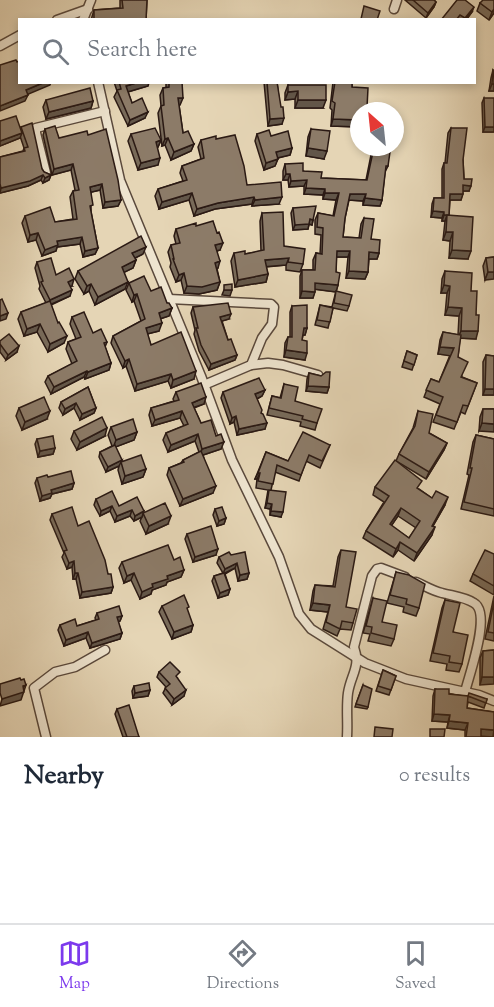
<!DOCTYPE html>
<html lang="en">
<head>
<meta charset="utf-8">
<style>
	:root { --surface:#fff; --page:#f2f2f3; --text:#1f2937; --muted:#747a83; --line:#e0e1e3; --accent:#7c3aed }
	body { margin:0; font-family:"Sorts Mill Goudy",serif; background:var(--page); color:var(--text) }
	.compass { position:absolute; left:350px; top:102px; width:54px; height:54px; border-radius:50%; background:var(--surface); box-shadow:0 3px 9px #0003; rotate:333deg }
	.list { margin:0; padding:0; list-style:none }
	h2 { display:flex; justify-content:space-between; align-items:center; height:78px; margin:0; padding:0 24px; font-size:26px }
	h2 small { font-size:20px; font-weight:400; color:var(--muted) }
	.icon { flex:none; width:33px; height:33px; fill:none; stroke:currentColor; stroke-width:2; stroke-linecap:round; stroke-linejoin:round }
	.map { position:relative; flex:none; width:494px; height:737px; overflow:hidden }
	.search { position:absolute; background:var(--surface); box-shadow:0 3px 9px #0003; left:18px; right:18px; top:18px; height:66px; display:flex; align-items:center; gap:15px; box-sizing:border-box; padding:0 21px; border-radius:0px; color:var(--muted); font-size:22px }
	.sheet { height:186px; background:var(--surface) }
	nav { display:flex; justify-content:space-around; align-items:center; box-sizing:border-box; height:84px; border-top:2px solid var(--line); background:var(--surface); font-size:16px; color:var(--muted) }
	nav a { display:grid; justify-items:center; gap:3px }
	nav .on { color:var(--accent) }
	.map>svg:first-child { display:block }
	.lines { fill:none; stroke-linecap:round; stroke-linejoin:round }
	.minor-casing { stroke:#5a493c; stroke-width:11 }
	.minor { stroke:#eee4cf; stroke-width:8 }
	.wall { fill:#786a59; stroke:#2b1a14; stroke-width:1.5; fill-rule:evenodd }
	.shaded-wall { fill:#625649; stroke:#2b1a14; stroke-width:1.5 }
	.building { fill:#8c7b68; stroke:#2b1a14; stroke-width:1.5; fill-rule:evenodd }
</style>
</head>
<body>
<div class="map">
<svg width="494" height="737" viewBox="0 0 494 737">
	<rect width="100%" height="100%" fill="#e5d5b5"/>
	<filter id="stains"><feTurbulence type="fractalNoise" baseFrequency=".00333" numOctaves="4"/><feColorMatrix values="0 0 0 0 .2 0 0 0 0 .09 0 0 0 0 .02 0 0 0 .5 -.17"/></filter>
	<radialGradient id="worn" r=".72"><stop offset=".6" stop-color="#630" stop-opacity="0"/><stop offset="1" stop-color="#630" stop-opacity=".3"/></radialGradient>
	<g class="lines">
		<g class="minor-casing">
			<g id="minor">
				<path d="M394,9l3,-9"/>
				<path d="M57,20l31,-11"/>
				<path d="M83,20l8,-20"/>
				<path d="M0,46l20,-11"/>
				<path d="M98,82l22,98 81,196 31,84 47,97 20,57 12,15 54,34 41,16 73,16 15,6"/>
				<path d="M46,173l-10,-40v-5l69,-17"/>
				<path d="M169,299l102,5 3,3 -2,17 -10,14 -11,27 -47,20"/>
				<path d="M251,365l17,-2 15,2 35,10"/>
				<path d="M416,582c9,4 17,9 26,11 11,3 23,4 32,10 18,10 -5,72 -9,89"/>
				<path d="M46,737l-12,-49 21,-16 20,-5 30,-17"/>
				<path d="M347,737c1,-14 -1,-30 1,-44 3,-19 13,-26 6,-46l18,-71 5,-7 4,-1 24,9"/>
			</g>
		</g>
		<use href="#minor" class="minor"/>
	</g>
	<g class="wall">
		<path d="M120,0h27l-1,20h-55l3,-10 26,-2z"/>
		<path d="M405,0h29l2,2 -2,5 -8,11z"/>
		<path d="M480,3l14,10 -5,7 -12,-9z"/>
		<path d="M472,12l-6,8h-25z"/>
		<path d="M493,70l1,1v20h-5l2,-13z"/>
		<path d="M114,82h35l-1,4 -20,6 4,11 13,15 -17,8 -14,-29 3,-6z"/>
		<path d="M166,82h16l-3,23 4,28 11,11 -3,7 -20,9 -6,-15 -3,1 -4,-33 3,-7 -1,-11 3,-7h3z"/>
		<path d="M264,82h13l5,42 -14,2z"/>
		<path d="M333,82h19v5l15,21 -8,3v16l-28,-1 1,-16 -2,-2z"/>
		<path d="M288,85l35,23h-28v-9l-10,1v-7z"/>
		<path d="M484,98l10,34h-11l-1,-29z"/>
		<path d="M46,100l47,1 -2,7 -45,11 -3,-12z"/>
		<path d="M0,121l20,7 1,-1 21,42 2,3 7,3 -2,5 -6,3 -2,-3 -13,6 -28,7v-36l23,-6 1,-3 -4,-12v2l-20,8z"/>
		<path d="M451,128l12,32 1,19 5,12h-6l-2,9h-11l-1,15 19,44 -19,-1 1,-17 -7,-1 2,-19h-3v-3l-11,-1 1,-13 2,-6h8v-29l2,-6h1l3,-30z"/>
		<path d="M45,129l14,9 29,-3 33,65 -3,6 -15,2 -3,-18 -9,2v20l7,36 -3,6 -12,3 -3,-13 -23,3 -1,4 -14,5 -6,-16 -8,2 -6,-19 3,-7 30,6 18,-3 -3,-22 3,-6 2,-1 -4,-20 -19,5 -9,-40z"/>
		<path d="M311,129l13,30 -18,-3 2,-19z"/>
		<path d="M131,134l30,6 -3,7h-1l1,18 -20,5 -10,-29z"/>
		<path d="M257,134l35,14 -2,7 -12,3 -3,8 -11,4 -9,-29z"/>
		<path d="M216,139l31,46 32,19 -27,2v-2l-37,5 -21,7 -5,-16 -30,9 -4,-13 3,-7 25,-8 -3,-8 2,-7 19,-7 -3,-12 3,-7z"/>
		<path d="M370,147h18v19l-3,6 -3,28 -2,6 -17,-1v-4l-14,-1 -4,18 -2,19 16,1 2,-14 3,-6 7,21 8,14 -2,6h-8l-1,13 -3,7 -19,-1 2,-21h-12v15l2,13 -2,7 -21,-3 -2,9h-13v-22l2,-6h11v-10l3,-7 4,1 1,-19 -6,-1v-14l3,-7 15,3 3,-16 -13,-1v-4l-19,-1v-8l-15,1 -1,-7h-5v-9l2,-7 36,14 45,2 6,-30h-3z"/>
		<path d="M293,208l20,12 -1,5 -3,-1 -1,5 -15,1 -2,-17z"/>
		<path d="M262,213l22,33 19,18 -3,8 -14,-2v-5l-20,2 2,7 -2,8 -31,5 -4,-26 3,-8 11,1 16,-3 -1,-30z"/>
		<path d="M196,226l24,24 -3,1 1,17 -1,1 3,13 -3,8 -18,4 -15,-1 -3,-13 -5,2 -6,-15 1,-4 -3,-11 3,-7 5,-1 -2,-8 2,-7z"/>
		<path d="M143,254l-8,4 1,2 -3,8 -9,4 1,17 -30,16 -6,-14 -5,3 -9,-15 3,-8z"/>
		<path d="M494,257l-9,23 -2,-14 3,-8z"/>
		<path d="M37,262l35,24h-2v10l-19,9 13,38 -16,9 -11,-20 -13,4 -6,-17 3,-7 25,-9 -7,-14 1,-3 -5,-18z"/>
		<path d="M445,271l26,20 5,24v24l-16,-1 -2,19 4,20 15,6 -12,31 -4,-2 -7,17 -21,-7 7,-18 -16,-7 7,-18 8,3 11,-27 -12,-1 2,-14 3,-8 15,3 1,-19 -14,-1 2,-22h-6l1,-14z"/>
		<path d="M129,283l22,8 16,12 5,5 -3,8 -9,3 -1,12 -12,3 4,11 43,34 -23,9 -3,-7 -33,10 -9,-25 -3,2 -12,-25 2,-7 28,-15 -7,-20 -2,1 -6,-12z"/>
		<path d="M336,291l13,15 -2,5 -14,-3 -5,20 -13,-3 5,-20 12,2z"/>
		<path d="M292,306l15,22 -2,7h-2l-1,5 3,20 -21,-3 1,-14 3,-6h2v-25z"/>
		<path d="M193,307l36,12 -7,2 6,19 9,15 -2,5 -26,10 -10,-19 -5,-17 1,-4 -4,-17z"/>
		<path d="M72,317l21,16 14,9 -2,5 6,16 -2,7 -24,9 -1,-2 -33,17 -6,-12 3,-6 24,-12 -6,-15 2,-7 8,-3 -6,-15z"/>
		<path d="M0,341l17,11 -11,8 -6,-8z"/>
		<path d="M407,351l10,4 -5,15 -10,-3z"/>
		<path d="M486,355l8,1v39h-11v-33z"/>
		<path d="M309,373l12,3 8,11 -2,6 -21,-2 1,-12z"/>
		<path d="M284,384l11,17 22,22 -2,7 -15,-4 1,-4 -34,-7 5,-19 8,2z"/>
		<path d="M88,387l8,21 -2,5 -14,7 -6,-12 -11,7 -4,-7 2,-6z"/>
		<path d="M265,390l-3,6 -5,3 8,30 -28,6 -3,-13 -4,2 -9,-26 2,-6z"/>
		<path d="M176,392l28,12 -10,4 7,15 15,13 5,13 -18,6 10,38 -33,13 -13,-31 2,-7 12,-5 2,-3 16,-8 -4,-11 -27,11 -5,-12 3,-7 18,-7 -4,-8 -28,8 -3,-11 2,-7 23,-7 -1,-2z"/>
		<path d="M19,408l28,11 -25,11 -6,-14z"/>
		<path d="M483,409h11l-15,22 1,-14z"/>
		<path d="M418,411l11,22 18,10 -3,7 -18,29 -30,-18 3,-7 14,-26z"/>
		<path d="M111,427l26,5 -3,8 -19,7 7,14 24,8 -3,8 -21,7 -4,-14 1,-4 -13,6 -7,-15 1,-5 12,-6 -4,-11z"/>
		<path d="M74,431l31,5 -28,14 -6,-11z"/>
		<path d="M476,435l18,4v77l-33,-7 8,-34 -2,-1 6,-32z"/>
		<path d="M37,439l18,9 -2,6 -15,3 -3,-13z"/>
		<path d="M330,445l-10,23 -14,-7 -7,20 -24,-9 -4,18 10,27 -11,-2v-6l-5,-1 3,-18 -12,-2 1,-9h-2l11,-27 22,9z"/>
		<path d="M37,478l37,5 -2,6 -20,5 -2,4 -10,3 -5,-18z"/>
		<path d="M375,487l44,2 13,9 13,7 -12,21 -1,9 -18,26 -16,-11 -5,7 -30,-19 3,-7 18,-29 -11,-7zM398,516l18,12 -7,10 -18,-12z"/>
		<path d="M96,499l48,14 24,11 -22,10 -6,-13 2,-4 -8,4 -4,-5 -15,6 -5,-11 -10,5 -6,-11z"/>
		<path d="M215,509l11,9 -2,6 -7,2 -4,-11z"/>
		<path d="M52,514l26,12 30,48 5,13 -2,6 -31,5 -4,-19h-3l-1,-12 -5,2 -5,-12 2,-4 -14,-33z"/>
		<path d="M187,534l29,21 -23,7 -8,-23z"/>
		<path d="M341,550l5,57 7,16 -2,7 -11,-1 -3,7 -14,-7 5,-17 -18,-2 3,-19 2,-6 18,1 5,-29z"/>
		<path d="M494,554v41l-24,-14 3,-7z"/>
		<path d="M231,555l18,18 -2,6 -9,2 -3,-13 -10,6 5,15 -2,6 -10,3 -6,-17 2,-5 9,-3 -6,-10 2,-6z"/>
		<path d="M174,560l10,10 -3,7 -14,5 -1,3 -14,5 -1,4 -11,5 -9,-19 -7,3 -5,-15 3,-6z"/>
		<path d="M396,572l23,36 -3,8 -13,-4 1,-5 -17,-4z"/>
		<path d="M494,596v45l-9,-2z"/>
		<path d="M373,598l9,24 12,17 -3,7 -23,-5 2,-7 -7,-1z"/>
		<path d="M445,600l17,64 -3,8 -13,-2 1,-6 -17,-3 12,-53z"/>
		<path d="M162,606l31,19 -2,7 -19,7 -13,-27z"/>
		<path d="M97,613l25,3 -2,5 -2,1 4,11 -2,6 -30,9 -4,-10 -22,8 -6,-16 2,-5 17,1 19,-6 -1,-2z"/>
		<path d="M494,650l-14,35v-27l3,-7z"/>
		<path d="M383,670l13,6 -7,19 -13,-4z"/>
		<path d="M159,672l19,6h-1l7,18 -12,9 -9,-12 3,-6 -9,-10z"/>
		<path d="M363,685l5,22 -1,2 -12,-2z"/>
		<path d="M134,686l16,4 -2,6 -15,2 -1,-7z"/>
		<path d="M435,689l14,5 38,5 -3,9 -16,-6 -1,6 27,4v25l-13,-1v1h-16v-7l-18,-2 1,-6 -16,-1 1,-25z"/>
		<path d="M117,709l22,28h-16l-8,-23z"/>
	</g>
	<g class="shaded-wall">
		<path d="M436,2l-2,5 -8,11 2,-5z"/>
		<path d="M474,7l-2,5 -6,8h-1z"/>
		<path d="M494,9v4l-5,7 3,-8z"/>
		<path d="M45,82h6l-1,3 -26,11 2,-6z"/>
		<path d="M139,82h10l-1,4 -24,7 2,-7z"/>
		<path d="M492,84h2v7h-5z"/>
		<path d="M298,91l-3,8 -10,1 3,-8z"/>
		<path d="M28,95l-3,6 -25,10v-5z"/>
		<path d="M178,98h5l-3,7 -4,1z"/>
		<path d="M298,100h28l-3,8h-28z"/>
		<path d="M93,101l-2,7 -45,11 3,-7z"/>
		<path d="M148,112l-3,6 -17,8 2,-6z"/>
		<path d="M284,118l-2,6 -14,2 2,-7z"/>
		<path d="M333,119l26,1v7l-28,-1z"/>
		<path d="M485,127h9v5h-11z"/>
		<path d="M22,133l-2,5 -20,8v-5z"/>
		<path d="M168,138l-3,7 -3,1 3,-7z"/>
		<path d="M161,140l-3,7 -5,1 3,-6z"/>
		<path d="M194,144l-3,7 -20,9 3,-8z"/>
		<path d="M292,148l-2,7 -17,4 3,-7z"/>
		<path d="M308,148l19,3 -3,8 -18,-3z"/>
		<path d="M160,158l-2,7 -20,5 3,-7z"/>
		<path d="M278,159l-3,7 -11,4 2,-7z"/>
		<path d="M73,164l-2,6 -19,5 2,-6z"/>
		<path d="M286,174h4l-2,6h-5z"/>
		<path d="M43,175l-2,5 -13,6 -28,7 1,-5z"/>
		<path d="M51,175l-2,5 -6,3 2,-5z"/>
		<path d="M307,180l-3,6 -15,1 2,-6z"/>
		<path d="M102,184l-2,6 -12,3 2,-6z"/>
		<path d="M463,185l8,1 -2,5h-8z"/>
		<path d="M306,188l19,1 -2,6 -19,-1z"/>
		<path d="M192,193l-3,7 -30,9 3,-7z"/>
		<path d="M325,193h14l-3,7 -13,-1z"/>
		<path d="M350,194h16l-3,7 -15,-1z"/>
		<path d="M450,194h13l-2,6h-13z"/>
		<path d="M254,197l-2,7 -37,5 -21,7 3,-7 21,-6z"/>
		<path d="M282,197l-3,7 -27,2 3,-6z"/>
		<path d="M365,198l17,2 -2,6 -17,-1z"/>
		<path d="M121,200l-3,6 -15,2 2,-6z"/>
		<path d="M433,211l11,1 -2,6 -11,-1z"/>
		<path d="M444,215h3l-2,6h-3z"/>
		<path d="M310,219l3,1 -1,5 -3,-1 -1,5 -15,1 2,-5z"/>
		<path d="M446,232h7l-3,9 -7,-1z"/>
		<path d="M38,233l-2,7 -8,2 2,-7z"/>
		<path d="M82,237l-2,7 -23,3 -1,4 -14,5 3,-6 12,-9z"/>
		<path d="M223,243l-3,7 -8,2 3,-7z"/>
		<path d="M146,247l-3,7 -14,7 3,-8z"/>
		<path d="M98,248l-3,6 -12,3 2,-6z"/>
		<path d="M452,250l19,1 -3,8 -19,-1z"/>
		<path d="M337,251h13l-2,6h-14z"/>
		<path d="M369,252l10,1 -2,6h-10z"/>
		<path d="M289,258l-3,7 -24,2 3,-7z"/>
		<path d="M136,260l-3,8 -14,7 3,-8z"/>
		<path d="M220,261l-2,7 -5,2 2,-7z"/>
		<path d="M349,271l19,1 -3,7 -19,-1z"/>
		<path d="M488,272h6v7l-9,1z"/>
		<path d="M184,273l-3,7 -5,2 3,-7z"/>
		<path d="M268,274l-2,8 -31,5 3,-7z"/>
		<path d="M74,279l-2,7 -6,2 2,-6z"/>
		<path d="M128,282l-3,7 -30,16 3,-8z"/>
		<path d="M220,282l-3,8 -18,4 -15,-1 3,-7z"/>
		<path d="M315,283l23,2 -2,7 -23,-3z"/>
		<path d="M91,284l-2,7 -5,3 3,-8z"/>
		<path d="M444,285l6,1 -3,7h-6z"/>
		<path d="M72,290l-2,6 -23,10 3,-6z"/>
		<path d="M224,290h8l-2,6 -8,-1z"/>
		<path d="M302,291l13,1 -2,6h-13z"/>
		<path d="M137,294l-3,7 -2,1 2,-7z"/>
		<path d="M448,307l14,1 -3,8 -14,-1z"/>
		<path d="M172,308l-3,8 -13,4 3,-7z"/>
		<path d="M8,313l-2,6 -6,2v-5z"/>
		<path d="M231,314l-2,5 -10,3 1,-5z"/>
		<path d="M162,323l-3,8 -16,4 3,-7z"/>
		<path d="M40,324l-3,8 -13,4 3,-7z"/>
		<path d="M304,328h3l-2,7h-4z"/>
		<path d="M461,331h17l-2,8 -18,-1z"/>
		<path d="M67,336l-3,7 -16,9 2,-8z"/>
		<path d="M19,346l-2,6 -11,8 2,-5z"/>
		<path d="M440,347l14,1 -3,8 -13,-2z"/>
		<path d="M286,350l21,3 -2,7 -21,-3z"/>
		<path d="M237,355l-2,5 -26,10 2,-6z"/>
		<path d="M129,359l-3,7 -3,2 2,-7z"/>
		<path d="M111,363l-2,7 -24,9 3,-7z"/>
		<path d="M87,371l-3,6 -33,17 3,-7z"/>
		<path d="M196,371l-2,8 -23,9 2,-8z"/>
		<path d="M171,374l-3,7 -33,10 2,-7z"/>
		<path d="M308,386l21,1 -2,6 -21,-2z"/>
		<path d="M485,389h9v6h-11z"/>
		<path d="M265,390l-3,6 -9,5 2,-7z"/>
		<path d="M206,397l-2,7 -15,5 3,-6z"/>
		<path d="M76,403l-2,5 -11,7 2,-6z"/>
		<path d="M96,408l-2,5 -14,7 2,-6z"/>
		<path d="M50,411l-3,8 -25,11 3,-8z"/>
		<path d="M182,411l-2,7 -28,8 3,-6z"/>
		<path d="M236,416l-2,6 -4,2 2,-6z"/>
		<path d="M267,423l-2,6 -28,6 2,-6z"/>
		<path d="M482,423l12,1v8l-15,-1z"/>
		<path d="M107,428l-2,8 -28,14 3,-8z"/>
		<path d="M137,432l-3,8 -21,8 3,-8z"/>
		<path d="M198,434l-3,7 -27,11 3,-7z"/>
		<path d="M224,442l-3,7 -21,7 2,-7z"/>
		<path d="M447,443l-3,7 -18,29 3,-7z"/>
		<path d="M55,448l-2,6 -15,3 2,-6z"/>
		<path d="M122,460l-3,6 -13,6 2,-5z"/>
		<path d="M146,469l-3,8 -21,7 3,-8z"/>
		<path d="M258,473h2l-3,6h-2z"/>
		<path d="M74,483l-2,6 -20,5 -2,4 -10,3 2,-5 9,-6z"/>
		<path d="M216,486l-3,7 -33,13 3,-7z"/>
		<path d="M448,497l-3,8 -16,28 3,-7z"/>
		<path d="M267,503l5,1 -2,5 -5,-1z"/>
		<path d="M112,506l-2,5 -10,5 1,-5z"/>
		<path d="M401,508l-3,8 -11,16 3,-8z"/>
		<path d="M132,510l-2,6 -15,6 2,-6z"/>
		<path d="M144,511l-2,6 -8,4 1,-5z"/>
		<path d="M271,511l12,1 -2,5 -11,-2z"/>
		<path d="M171,516l-3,8 -22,10 3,-8z"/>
		<path d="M226,518l-2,6 -7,2 2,-5z"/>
		<path d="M435,527l-3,8 -18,26 3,-8z"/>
		<path d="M400,542l-2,8 -5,7 3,-8z"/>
		<path d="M218,549l-2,6 -23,7 2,-5z"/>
		<path d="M74,561l-2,6 -5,2 2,-6z"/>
		<path d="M237,563l-2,5 -12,6 2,-5z"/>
		<path d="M184,570l-3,7 -14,5 -1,3 -14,5 -1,4 -11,5 2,-7 10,-8 15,-8z"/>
		<path d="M75,573h3l-2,6h-3z"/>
		<path d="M134,573l-3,7 -7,3 3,-7z"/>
		<path d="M249,573l-2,6 -9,2 2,-6z"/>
		<path d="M113,587l-2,6 -31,5 2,-6z"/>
		<path d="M230,589l-2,6 -10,3 2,-5z"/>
		<path d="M313,603l17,2 -2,7 -18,-2z"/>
		<path d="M122,616l-2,5 -5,2 2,-6z"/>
		<path d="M193,625l-2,7 -19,7 2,-7z"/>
		<path d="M88,632l-2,6 -22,8 2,-6z"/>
		<path d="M122,633l-2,6 -30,9 2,-5z"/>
		<path d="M482,677h12v7l-14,1z"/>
		<path d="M26,685l-5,15 -21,6 2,-7z"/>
		<path d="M150,690l-2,6 -15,2 2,-5z"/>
		<path d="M186,690l-2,6 -12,9 2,-6z"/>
		<path d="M434,714l16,1 -2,7 -16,-1z"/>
		<path d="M449,721l19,2 -3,7 -18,-2z"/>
		<path d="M481,729l13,1 -1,7 -15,-1z"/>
	</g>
	<g class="building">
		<path d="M122,0h25l-1,20h-52v-10l29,-2z"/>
		<path d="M413,0h21l2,2 -8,11z"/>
		<path d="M457,0h8l9,7 -9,11 -5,-3 -4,5h-15z"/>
		<path d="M483,0h11v9l-2,3 -12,-9z"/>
		<path d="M364,6l16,5 -3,9 -16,-1z"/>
		<path d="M16,60l1,2 3,-2v22h25l-19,8 2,5 -28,11v-41z"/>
		<path d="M493,70l1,1v13h-2z"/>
		<path d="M119,82h20l-13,4 6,17 10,-5 6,14 -18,8 -13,-30 4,-1z"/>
		<path d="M169,82h13l1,16h-5l5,35 5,-2 6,13 -20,8 -6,-14 -3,1 -4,-33 3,-1 -1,-17 6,-1z"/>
		<path d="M267,82h10l4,25h2l1,11 -14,1z"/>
		<path d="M335,82h17v5l16,1 -1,20 22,3h-30v9l-26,-1 2,-16 -3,-2z"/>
		<path d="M288,85h38v15h-28v-9l-10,1z"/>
		<path d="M90,88l3,13 -44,11 -3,-12z"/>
		<path d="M484,98h10v29h-9z"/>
		<path d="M16,116l6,17 -22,8v-20z"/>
		<path d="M32,123l10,46 2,3 7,3 -6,3 -2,-3 -13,6 -29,7 -1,-4v-27l25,-6 -1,-3 4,-1 -7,-20z"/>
		<path d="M55,126l4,12 28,-7 1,4 18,-6 12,51 3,20 -16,2 -3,-18 -12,3 3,18 -3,1 8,42 -13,3 -3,-14 -25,4 1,4 -13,5 -7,-17 -8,2 -5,-19 25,-9 5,15 22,-3 -4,-28 6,-1 -6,-26 -19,5 -9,-40z"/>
		<path d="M155,128l6,12 -5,2 4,16 -19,5 -10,-29z"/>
		<path d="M451,128h16l-4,32 1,19h8l-1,7 -8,-1v9h-13l-1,21h-5v-3l-11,-1 1,-13h10v-35h3z"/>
		<path d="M311,129l19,2 -3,20 -19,-3z"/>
		<path d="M269,130l2,6 17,-5 4,17 -16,4 2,7 -12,4 -9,-29z"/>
		<path d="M235,135l9,31 3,19 34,-3 1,15 -27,3 -1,-3 -36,6 -21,6 -5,-16 -30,9 -4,-13 29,-9 -5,-14 22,-8 -3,-18 15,-4v3z"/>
		<path d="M374,147h14l-1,4 3,1 -2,14h-2l-4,34 -17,-2 1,-4h-16l-5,24 -2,19 18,1 3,-20 10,1 -3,20 9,1 -1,13 -10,-1 -1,20 -19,-1 1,-20h-13l-1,21 4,1 -2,12 -23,-2v9l-13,-1v-21h13l1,-17 6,1 1,-26 -6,-1 1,-14 16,3 5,-23h-14v-4l-19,-1 1,-8 -16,1 -1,-7h-4l-1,-10 18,-1v8l19,1 -1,6 46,2z"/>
		<path d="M316,206l-3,14 -3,-1 -1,5 -14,1 -2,-17z"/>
		<path d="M283,212l1,34 21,3 -2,15 -15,-2 1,-4 -24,2 3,14 -30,6 -4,-27 11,-2v3l19,-4 -2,-37z"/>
		<path d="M447,215l26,2 -2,34 -19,-1 1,-18h-7z"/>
		<path d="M213,221l4,12 2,-1 4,11 -8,2 5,16 -5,2 5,19 -18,5 -15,-1 -3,-13 -5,2 -6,-16h1l-3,-14 9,-2 -4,-14 20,-6v3z"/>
		<path d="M141,236l5,11 -14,6 4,7 -14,7 6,15 -30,15 -7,-13 -4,2 -9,-15z"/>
		<path d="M494,257v15h-6l-2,-14z"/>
		<path d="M51,258l5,17 13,-7 5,11 -6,3 4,8 -22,10 -9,-18 2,-1 -6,-19z"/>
		<path d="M445,271l27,2 -1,18h6l-1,24h3l-1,16h-17l1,-23 -14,-1 2,-21 -6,-1z"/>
		<path d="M144,276l7,15 10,-4 6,16h2l3,5 -13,5 3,10 -16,5 5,17 30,-13 15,39 -23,9 -2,-6 -34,10 -8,-25 -4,2 -12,-25 32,-17 -8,-25 -3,1 -5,-12z"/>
		<path d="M232,284v6h-8v-5z"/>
		<path d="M336,291l16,4 -3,11 -15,-3z"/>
		<path d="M2,299l6,14 -8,3v-16z"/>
		<path d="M50,301l8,22 1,-1 8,14 -17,8 -10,-20 -13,5 -6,-17z"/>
		<path d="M228,303l3,11 -11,3 8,23 3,-1 6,16 -26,9 -10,-19 -5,-17h2l-5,-21z"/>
		<path d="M307,305v23h-3l-2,12 5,1v12l-21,-3 2,-13h4v-31z"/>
		<path d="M320,305l13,3 -3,14 -13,-2z"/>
		<path d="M84,312l9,21 8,-4 6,13 -3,1 7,20 -23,9 -1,-1 -33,16 -6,-11 29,-15 -9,-19 13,-5 -9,-20z"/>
		<path d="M443,332l18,3 -3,22 10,5 -7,15 16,6 -9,23 -5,-1 -6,17 -21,-7 7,-18 -17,-7 5,-11 8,3 15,-34 -14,-1z"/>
		<path d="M9,334l10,12 -11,9 -8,-11v-3z"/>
		<path d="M407,351l10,4 -3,10 -10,-4z"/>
		<path d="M486,355l8,1v33h-9z"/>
		<path d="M326,372h4l-1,15 -21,-1 1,-13 12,3z"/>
		<path d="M259,378l6,12 -10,4 7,16 -1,3 2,1 4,9 -28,6 -3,-13 -4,2 -9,-26z"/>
		<path d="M201,383l5,14 -14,6 9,20 10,-3 5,16 5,-2 3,8 -22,7 -4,-15 -27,11 -5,-12 22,-9 -6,-13 -27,9 -4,-12 28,-8 -3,-8z"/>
		<path d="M284,384l14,3 -3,14 27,8 -5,14 -15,-4 1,-3 -34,-8 3,-12 9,2z"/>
		<path d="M88,387l8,21 -14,6 -6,-11 -11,6 -4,-7z"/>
		<path d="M44,397l6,14 -25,11 -6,-14z"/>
		<path d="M483,409h11v15l-12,-1z"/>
		<path d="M418,411l15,3 -4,19 18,10 -18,29 -30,-18 16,-28z"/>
		<path d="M102,417l5,11 -27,14 -6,-11z"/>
		<path d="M133,419l4,13 -21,8 -5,-13z"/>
		<path d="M303,432l27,13 -8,16 -13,-6 -8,20 -24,-10 -4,19 -15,-3 2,-8h-2l8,-21 22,9z"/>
		<path d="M476,435l18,4v70l-30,-7 8,-34h-2z"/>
		<path d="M53,436l2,12 -15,3 -3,-12z"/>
		<path d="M115,445l7,15 -14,7 -8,-15z"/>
		<path d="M201,451l15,35 -33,13 -14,-31 15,-6 -1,-2z"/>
		<path d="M141,455l5,14 -21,7 -4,-14z"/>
		<path d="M395,460l27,21 -5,7 15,10 4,-7 12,6 -16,29 3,1 -18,26 -17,-11 -4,7 -30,-18 23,-35 -14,-9zM401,508l19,13 -11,17 -19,-14z"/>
		<path d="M71,471l3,12 -23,7 1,3 -10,3 -5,-18 10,-3 1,2z"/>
		<path d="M269,490l17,2 -3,20 -12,-1 1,-7 -5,-1z"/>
		<path d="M112,491l7,15 18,-9 7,14 -9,5 -3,-6 -15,6 -5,-10 -11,5 -5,-12z"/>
		<path d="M165,503l6,13 -22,10 -6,-13z"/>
		<path d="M72,507l6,19 11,-5 16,39 3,14h3l2,13 -31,5 -4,-19h-3l-1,-12 -5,2 -5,-12 3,-1 -15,-36z"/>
		<path d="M222,507l4,11 -7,3 -4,-12z"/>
		<path d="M211,526l7,23 -23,8 -8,-23z"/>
		<path d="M168,545l6,15 6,-3 4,13 -17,6 1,3 -16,5 1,3 -11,5 -8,-19 -7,3 -5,-14z"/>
		<path d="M341,550l15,2 -10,55 11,2 -4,14 -11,-2 -2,8 -14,-7 4,-17 -17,-2 2,-18 20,2z"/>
		<path d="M485,550l9,4v32l-21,-12z"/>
		<path d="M229,552l2,3 14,-3 4,21 -9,2 -3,-12 -12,6 -6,-12z"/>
		<path d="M396,572l13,3 16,9 -6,24 -13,-4 1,-5 -17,-4z"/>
		<path d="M224,573l6,16 -10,4 -6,-17z"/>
		<path d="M184,595l5,12 -2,1 6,17 -19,7 -12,-26z"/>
		<path d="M373,598l14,3 -5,21 15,3 -3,14 -23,-6 1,-6 -6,-1z"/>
		<path d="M445,600l15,3 -7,29 15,3 -6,29 -13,-2 1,-6 -17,-3z"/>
		<path d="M494,602v31l-6,-1z"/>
		<path d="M119,606l3,10 -5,1 5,16 -30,10 -4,-11 -22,8 -6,-15 15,-6 2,7 22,-7 -2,-6z"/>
		<path d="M494,650v27h-12l1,-26z"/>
		<path d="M170,662l10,10 -4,4 10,14 -12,9 -9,-11 5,-4 -11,-12z"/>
		<path d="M383,670l13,6 -5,14 -13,-4z"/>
		<path d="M20,678l1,2 3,-1 2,6 -3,1 1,6 -22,7 -2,-6v-9z"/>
		<path d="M149,683l1,7 -15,3 -1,-7z"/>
		<path d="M363,685l9,4 -4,18 -12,-3z"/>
		<path d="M435,689h14v5l19,2 -1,12 27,4v18l-13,-1v8h-15l2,-14 -19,-2 1,-6 -16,-1z"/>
		<path d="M469,693l18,6 -1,4 -18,-7z"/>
		<path d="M129,705l10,32h-12l-10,-28z"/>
		<path d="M375,727l18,2 -1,8h-18z"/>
		<path d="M430,729h15l-1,8h-14z"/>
	</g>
	<rect width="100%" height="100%" filter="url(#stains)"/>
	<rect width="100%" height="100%" fill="url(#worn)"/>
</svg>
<svg class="compass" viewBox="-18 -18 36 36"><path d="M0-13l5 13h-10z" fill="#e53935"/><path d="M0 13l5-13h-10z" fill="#747a83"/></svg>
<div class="search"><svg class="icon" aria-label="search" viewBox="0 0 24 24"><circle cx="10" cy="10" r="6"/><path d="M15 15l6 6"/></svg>Search here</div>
</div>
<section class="sheet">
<h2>Nearby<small>0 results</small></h2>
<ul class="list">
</ul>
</section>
<nav>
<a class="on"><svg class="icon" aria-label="map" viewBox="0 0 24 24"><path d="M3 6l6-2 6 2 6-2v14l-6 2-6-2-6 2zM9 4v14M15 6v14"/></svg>Map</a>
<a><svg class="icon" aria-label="directions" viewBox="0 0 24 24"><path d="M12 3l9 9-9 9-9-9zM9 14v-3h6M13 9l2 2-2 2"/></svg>Directions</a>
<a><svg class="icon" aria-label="saved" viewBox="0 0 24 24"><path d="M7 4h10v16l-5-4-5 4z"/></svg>Saved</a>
</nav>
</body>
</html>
